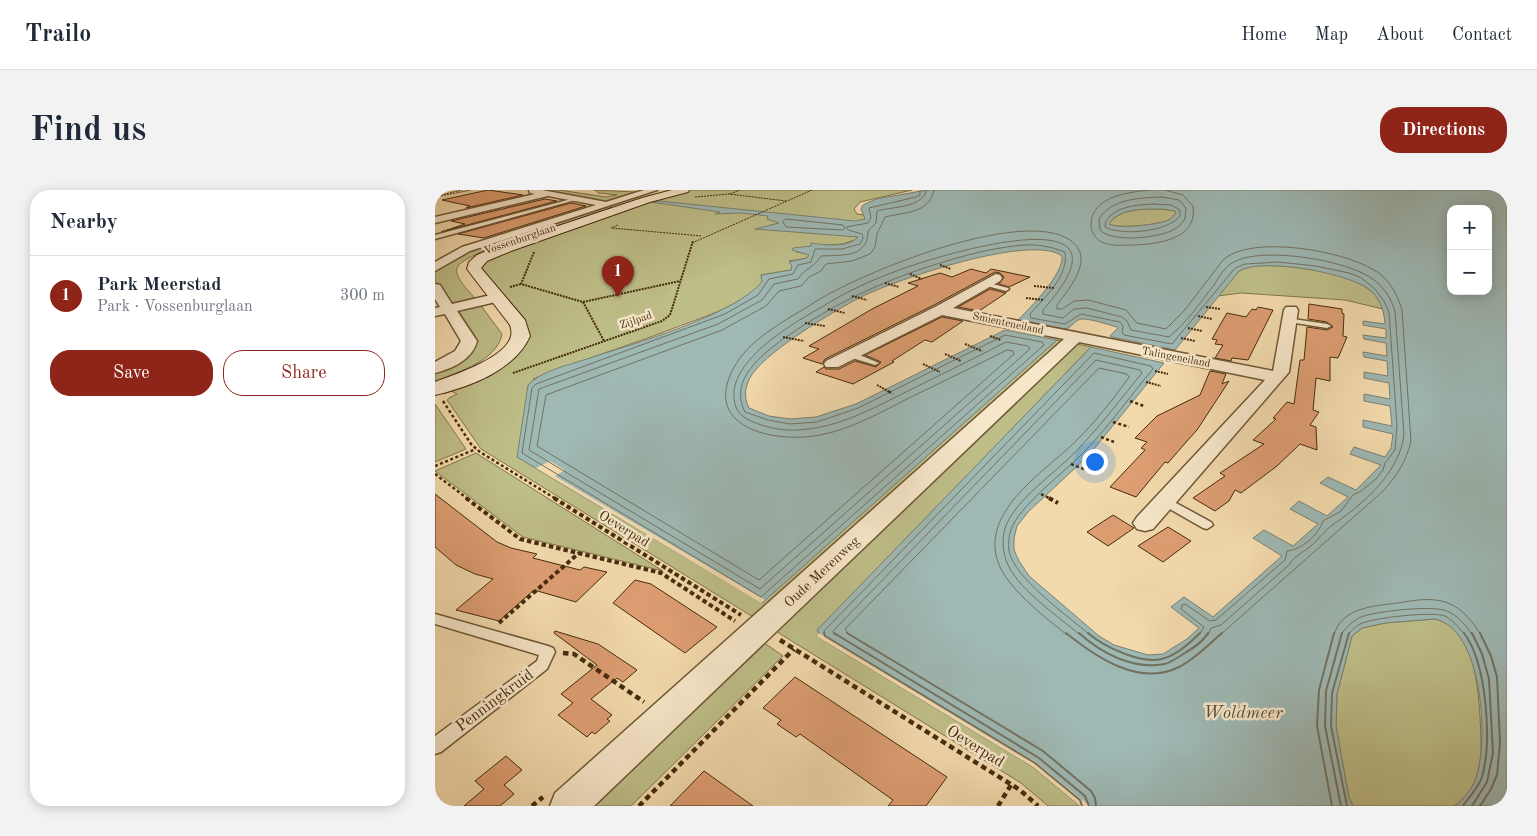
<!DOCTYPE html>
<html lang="en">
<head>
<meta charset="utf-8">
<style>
	:root { --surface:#fff; --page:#f2f2f3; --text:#1f2937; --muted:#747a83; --line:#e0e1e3; --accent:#8f2418 }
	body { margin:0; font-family:"Old Standard TT",serif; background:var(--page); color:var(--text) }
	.controls { position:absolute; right:15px; top:15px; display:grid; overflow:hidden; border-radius:10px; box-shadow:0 2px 12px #0003 }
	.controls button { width:45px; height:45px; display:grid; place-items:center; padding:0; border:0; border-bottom:1px solid var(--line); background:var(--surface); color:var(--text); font:25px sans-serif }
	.you { position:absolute; left:659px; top:271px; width:18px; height:18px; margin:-12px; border:4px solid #fff; border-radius:50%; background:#1a73e8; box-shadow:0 0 0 8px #1a73e833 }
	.badge { display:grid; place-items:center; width:32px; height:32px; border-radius:50%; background:var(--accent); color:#fff; font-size:16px; font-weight:700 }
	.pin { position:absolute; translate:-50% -41px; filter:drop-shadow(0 1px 2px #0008) }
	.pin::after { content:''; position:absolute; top:26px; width:18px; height:15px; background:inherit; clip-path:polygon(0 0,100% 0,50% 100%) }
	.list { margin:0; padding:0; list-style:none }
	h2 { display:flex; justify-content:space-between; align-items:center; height:65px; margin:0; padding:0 20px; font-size:21px }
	h2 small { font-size:16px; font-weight:400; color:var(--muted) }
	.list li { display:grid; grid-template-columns:32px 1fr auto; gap:15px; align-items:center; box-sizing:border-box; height:80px; padding:0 20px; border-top:1px solid var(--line) }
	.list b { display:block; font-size:19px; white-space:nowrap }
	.list p { margin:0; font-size:16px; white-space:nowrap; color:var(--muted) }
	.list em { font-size:16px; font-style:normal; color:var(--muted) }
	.actions { display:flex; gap:10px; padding:15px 20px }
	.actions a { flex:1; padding:11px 0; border:1px solid var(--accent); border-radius:20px; text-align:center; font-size:18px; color:var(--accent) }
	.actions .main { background:var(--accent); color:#fff }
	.map { position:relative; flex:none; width:1072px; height:616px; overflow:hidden; border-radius:20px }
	header { display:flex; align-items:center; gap:30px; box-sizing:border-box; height:70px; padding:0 25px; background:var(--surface); border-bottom:1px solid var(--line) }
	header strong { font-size:24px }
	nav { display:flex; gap:28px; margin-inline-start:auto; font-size:18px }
	.intro { display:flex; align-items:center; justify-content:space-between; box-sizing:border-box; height:120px; padding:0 30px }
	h1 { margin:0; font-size:35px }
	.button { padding:12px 22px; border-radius:20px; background:var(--accent); color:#fff; font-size:18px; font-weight:700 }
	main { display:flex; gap:30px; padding:0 30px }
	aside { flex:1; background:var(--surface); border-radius:20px; box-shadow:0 2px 12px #0003 }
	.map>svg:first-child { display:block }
	.green { fill:#bebe88; stroke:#82744a }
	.water { fill:#9eb8b4; stroke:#7a8071; fill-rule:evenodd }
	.pier { fill:#f3daad }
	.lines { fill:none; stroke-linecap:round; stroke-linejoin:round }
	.shore-far1 { stroke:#727260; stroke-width:1 }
	.shore { stroke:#727260; stroke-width:2 }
	.building { fill:#dd9e72; stroke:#452b0d }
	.lane-casing { stroke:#705735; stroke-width:3 }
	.street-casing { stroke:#705735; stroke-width:3 }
	.secondary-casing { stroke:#452b0d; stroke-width:2 }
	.path-far4 { stroke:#452b0d; stroke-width:1; stroke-dasharray:2 1; stroke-linecap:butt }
	.path-far3 { stroke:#452b0d; stroke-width:2; stroke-dasharray:2 1; stroke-linecap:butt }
	.path-far2 { stroke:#452b0d; stroke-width:2.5; stroke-dasharray:3 2.5; stroke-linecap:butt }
	.path-far1 { stroke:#452b0d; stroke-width:4; stroke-dasharray:4.5 3; stroke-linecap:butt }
	.path { stroke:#452b0d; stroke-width:4.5; stroke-dasharray:5.5 4; stroke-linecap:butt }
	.lane { fill:#f7e7ca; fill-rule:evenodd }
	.street { fill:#f7e7ca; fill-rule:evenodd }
	.secondary { fill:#f7e7ca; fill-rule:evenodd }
	.labels { text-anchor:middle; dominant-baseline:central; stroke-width:5; stroke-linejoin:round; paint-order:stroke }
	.far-street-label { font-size:11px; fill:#452b0d; stroke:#f7e7ca }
	.street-label { font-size:14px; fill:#452b0d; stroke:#f7e7ca }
	.near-street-label { font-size:16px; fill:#452b0d; stroke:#f7e7ca }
	.near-water-label { font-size:18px; font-style:italic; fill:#5b4e37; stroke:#f7e7ca }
</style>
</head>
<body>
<header>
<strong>Trailo</strong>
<nav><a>Home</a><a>Map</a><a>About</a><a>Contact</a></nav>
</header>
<div class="intro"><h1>Find us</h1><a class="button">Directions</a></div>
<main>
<aside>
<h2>Nearby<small></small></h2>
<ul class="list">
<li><span class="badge">1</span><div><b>Park Meerstad</b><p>Park · Vossenburglaan</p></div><em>300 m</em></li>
</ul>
<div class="actions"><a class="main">Save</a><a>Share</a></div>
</aside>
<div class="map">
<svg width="1072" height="616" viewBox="0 0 1072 616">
	<rect width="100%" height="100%" fill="#f3daad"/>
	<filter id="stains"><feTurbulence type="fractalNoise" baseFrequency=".004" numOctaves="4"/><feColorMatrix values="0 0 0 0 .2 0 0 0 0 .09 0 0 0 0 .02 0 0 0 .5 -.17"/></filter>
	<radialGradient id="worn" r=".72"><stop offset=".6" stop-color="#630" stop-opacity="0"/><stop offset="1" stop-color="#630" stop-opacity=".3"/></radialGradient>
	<g class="green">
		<path d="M96,0h28l47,7 11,-2 -19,-2 -1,-2 -3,-1 41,2 -32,10z"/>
		<path d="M253,0h224l-52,12 -6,7 3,5 8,1v4l-5,2 -17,14 15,2v2l-16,5 -31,2 -15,6 14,2 -2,4 -19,3 3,5 -1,4 -30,5 2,7c-20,22 -51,32 -78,42 -50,20 -102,35 -152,55l228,224 296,-263 6,2 -305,278 -277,-171 -34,-49 2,-2 8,-4 -6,-3 -7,3 -3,-2 81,-47 -43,-75 7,-12 164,-58z"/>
		<path d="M171,16l6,1c-23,12 -150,43 -155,61 -3,9 12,23 17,29l-6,4 -18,2 -15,-23v-10l32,-20z"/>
		<path d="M727,19l13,2 1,2c-3,4 -6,7 -10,8 -11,4 -47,8 -57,3 10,-16 36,-15 53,-15z"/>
		<path d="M815,76c33,-2 122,3 133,43l-38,-9 -104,-7 -23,3 21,-25z"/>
		<path d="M43,116l4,1 20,27c-5,27 -44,38 -67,47v-10l39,-23 3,-9 -19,-29z"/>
		<path d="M642,154l14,3 -274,284 216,136 47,39h-32l-27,-23 -247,-153z"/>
		<path d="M0,214l31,45 -31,13z"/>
		<path d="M41,263l187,118 -140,-34 -88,-66z"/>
		<path d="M1000,429c39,9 43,66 45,98 1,20 3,39 -3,58 -3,11 -13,25 -23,31h-101l-4,-8 -13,-72 1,-32 15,-58 10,-8 23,-5z"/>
		<path d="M325,450l23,16 -152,150h-49z"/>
	</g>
	<path class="water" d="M492,0h580v616h-53c10,-6 20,-20 23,-31 11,-38 6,-145 -42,-156l-50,4 -23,5 -10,8 -15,58 -1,32 13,72 4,8h-273l-47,-39 -217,-131 3,-3 -2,-3 274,-283 73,16 -75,92 -61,57 -11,14 -3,12v12l5,11 10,15 70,60 15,9 34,10 15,-1 24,-15 12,-11 -28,-21 13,-10 29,20 69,-61 -29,-18 11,-8 29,16 25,-22 -28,-15 9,-8 28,15 21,-19 -28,-14 8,-6 28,13 25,-25 -31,-11 4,-7 31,10 6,-9 2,-14 -30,-7v-7l29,6 -2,-20 -26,-5v-7l26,5 -1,-16 -25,-5v-6l24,4 -1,-15 -23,-4 -1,-5 24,4 -1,-13 -22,-4 -1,-4 23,3v-9l-23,-4v-4l22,3c-1,-14 -5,-25 -15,-34 -21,-17 -108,-33 -131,-19l-64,79 -63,-13 -2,-1 8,-8 -1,-1c-8,-2 -33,-11 -39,-7 -5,3 -7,8 -13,9l-48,-8c13,-13 47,-47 45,-65 -31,-23 -167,24 -201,41 -29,15 -89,51 -108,76 -8,11 -10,24 -4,35l20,8 22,3 25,-2 40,-13 149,-74 52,10 -295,263 -245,-146 11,-72c13,-14 40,-20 59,-26 45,-15 146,-43 175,-77l-1,-7 30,-5 1,-4 -3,-4 18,-4 2,-3 -17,-5 1,-2 18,-2v-3c13,2 39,5 47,-6l-103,-8 24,-6 -12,-4 1,-3 -27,-3 -26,1 5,-2 -69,-10 8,-1 196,20 10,-2 -4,-10 2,-4 13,-6zM727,19l13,2 1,2c-3,4 -6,7 -10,8 -11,4 -48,8 -57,3 9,-16 36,-15 53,-15zM1016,19h37v82h-37z"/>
	<g class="pier">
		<path d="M115,271l15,9 -10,6 210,124 -4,3 -225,-135z"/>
		<path d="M384,443l217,129 54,44h-10l-47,-39 -217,-131z"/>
	</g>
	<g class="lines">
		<g class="shore-far1">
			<path d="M485,0v5l-4,2 -47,11 2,10 -3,5 -22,4 2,3 14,4 1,4 -3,6 -18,5h-27l-4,13 -13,3 -5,9 -24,5 -11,16 -33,19 -189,70 -4,4 -10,65 239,144 283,-252 -2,-3 -37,-7 -147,73 -41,14 -27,2 -22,-4 -23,-8c-17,-33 18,-58 41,-75 52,-36 103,-59 164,-77 24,-7 49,-13 74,-15 15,-1 27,2 41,7 4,24 -20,45 -35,62l1,4 34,6 16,-10 39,8 3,4 -1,7 2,2 48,9 63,-76 10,-4 33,-2 38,4 33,7 11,4 14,11 10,13 5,11 8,113 -2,25 -10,13 -2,7 -7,9 -15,12 -8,4 -12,16 -18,10c-4,14 -22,29 -36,30l-2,9 -69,60 -6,1 -25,-17 -3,1 -1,4 23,18 -5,8"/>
			<path d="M492,0c-7,19 -33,16 -50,21l-1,12 -8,8c0,27 -26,24 -47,25 -8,13 -15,11 -23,23l-24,5 -12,16 -44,24 -179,65 -10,61 231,139 270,-240 -2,-3 -22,-4c-31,16 -62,31 -94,47 -33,16 -67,36 -104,40 -20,3 -39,0 -57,-8 -11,-5 -16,-11 -17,-23 -4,-38 59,-75 88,-91 25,-16 52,-28 80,-38 47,-17 244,-75 141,41v4l20,4 11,-9 13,-1 35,9 5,4 4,9 38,7c18,-15 31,-34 45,-52 5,-8 11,-19 20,-23 28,-16 115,-2 140,18 11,8 17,19 21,31l9,124c-5,39 -42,70 -73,91 -7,5 -13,14 -19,19 -8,7 -18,11 -23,20l-68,60 -10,3 -3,7"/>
			<path d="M499,0c-5,24 -29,22 -49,27l-8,17 -2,13 -5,7 -18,7 -26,3 -5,7 -12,6 -8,9 -22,5 -13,15 -44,24 -176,65 -9,51 222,134 255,-226 -1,-3 -6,-1c-32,16 -65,32 -98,48 -28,14 -57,31 -89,37 -47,9 -122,-8 -84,-71 17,-28 53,-45 79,-62 46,-29 206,-95 255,-62 26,18 0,47 -13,65v4h5l12,-8 14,-1 38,10 11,13 29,6 18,-18 39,-51c28,-26 121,-9 151,10 15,8 23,24 28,40l9,131c-5,21 -14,35 -29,51l-162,143"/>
			<path d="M716,0c-22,2 -60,6 -60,35 0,6 4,13 9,16 10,6 24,4 34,4 25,-1 64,-6 59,-39l-10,-11 -18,-5"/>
			<path d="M727,7l17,3 7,8 -1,11c-3,4 -7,9 -12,11 -15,8 -61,13 -73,0l-1,-11c13,-21 41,-21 63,-22z"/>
			<path d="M718,14l18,1 9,5v6c-13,16 -57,20 -75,11l1,-6c10,-15 31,-16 47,-17z"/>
			<path d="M351,29l57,6 2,3 -2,2 -57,-3 -3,-5z"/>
			<path d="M390,445l-1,-4 270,-278 57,13 2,3c-23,27 -44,57 -68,82 -19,20 -61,51 -72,74 -4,7 -5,18 -4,26 5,27 59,65 81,84"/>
			<path d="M400,445l-2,-4 263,-271 44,10 2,3c-20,24 -39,50 -61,73 -22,25 -59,47 -74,77 -6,13 -5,31 2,44 13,25 49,49 71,68"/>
			<path d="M414,445l-4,-6 254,-261 28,6 2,3c-16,23 -34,45 -54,65 -32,31 -99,72 -75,125 12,25 46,51 67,68"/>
			<path d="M899,445c7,-28 41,-29 64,-32 16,-3 35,-6 50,0 15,6 25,19 33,32"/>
			<path d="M906,445c3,-6 14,-16 20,-18 15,-6 72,-12 86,-6 11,5 19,14 25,24"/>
			<path d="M913,445c3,-4 7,-8 12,-11 11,-6 73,-13 85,-8 8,4 14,12 20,19"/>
		</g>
		<g class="shore">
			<path d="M389,443l1,3 210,127 45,37 2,6"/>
			<path d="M399,443l205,125 46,38 4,10"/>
			<path d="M412,443l196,118 48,40 4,7 1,8"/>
			<path d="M631,443c30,24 73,54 113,34 16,-8 29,-22 43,-34"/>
			<path d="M644,443c22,20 54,37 85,31 7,-1 14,-7 21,-11 8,-5 18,-11 23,-20"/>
			<path d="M653,443c16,14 56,33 77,25 13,-4 26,-16 35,-25"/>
			<path d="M1037,443l10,21 7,25 4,74 -6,29 -15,24"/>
			<path d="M897,616l-15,-80 2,-36 15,-57"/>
			<path d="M906,616l-16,-80 1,-35 16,-58"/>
			<path d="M912,616l-16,-80 1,-33 17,-60"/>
			<path d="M1028,616c6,-9 16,-19 19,-29 10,-36 5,-113 -18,-144"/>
			<path d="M1045,616l11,-17 6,-14 3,-32 -3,-66 -6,-21 -11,-23"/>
		</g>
	</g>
	<g class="building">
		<path d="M53,0l35,5 -57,13 4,-2 -28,-6z"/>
		<path d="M110,9l12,2 -116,31 24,-8 -14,-3z"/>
		<path d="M136,13l15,3 -102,32 -26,-4z"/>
		<path d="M536,79l15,4 5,-4 39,8 -21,10 -10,-3 5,-7 -4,-4 -5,-1 -61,33 -109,54 -3,5 -19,-6 16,-9 -10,-3 63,-37 46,-23 -10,-3 32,-10 12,4z"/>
		<path d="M555,99l16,4 -27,18 -21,-4z"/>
		<path d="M874,114l33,5v4l2,1 -1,22 4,1 -9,21 -8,-1v24l-14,-3 -3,32 6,2 -9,13 6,2 1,23 -17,-6 -23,22 -36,27 -6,-3 -6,11 -14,10 -22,-13 32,-22 -5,-3 44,-29 -11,-4 23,-21 -3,-1 14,-16 7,2 6,-44h4l3,-33 20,3 6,-3 -6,-5 -19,-3z"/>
		<path d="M823,117l15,3 -25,50 -16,-2 -1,3 -16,-3 8,-13 -8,-1 2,-4 -5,-1 15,-26 19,4 6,-8 4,1z"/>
		<path d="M507,127l21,4 -31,21 -7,-2 -33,21 2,1 -41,22 -37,-12 8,-5 2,2h13l16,-8 21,6 5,-5 -16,-7z"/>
		<path d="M775,181l16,3 -4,10 7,-3 -32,49 -10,11 -19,22 -3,-1 -29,35 -26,-10 35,-37 -4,-2 6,-6 -12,-4 22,-22 43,-21z"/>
		<path d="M0,304l62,48 14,6 26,6 -4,4 47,12 4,-3 23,5 -31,30 -42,-12 -35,31 -43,-11 37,-31 -18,-5 -19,-9 -21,-18z"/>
		<path d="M678,325l21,13 -26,18 -21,-14z"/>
		<path d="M733,337l23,14 -28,21 -25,-16z"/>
		<path d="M200,390l16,4 66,43 -32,26 -72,-50z"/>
		<path d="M120,441l43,13 39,26 -14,12 -6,-4 -26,21 21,16 -5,4 3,2 -15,13 -3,-2 -5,5 -29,-22 15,-12 -12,-9 36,-29 -43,-32z"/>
		<path d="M360,487l152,100 -21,29h-38l5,-6 -93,-66 -4,3 -19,-13 4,-4 -18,-12z"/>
		<path d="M71,566l16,14 -18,15 10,9 -14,12h-36l20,-17 -9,-8z"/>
		<path d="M269,581l49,35h-83z"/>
	</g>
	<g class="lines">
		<g class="lane-casing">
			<g id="lane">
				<path d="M140,8l4,1 -144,40v-4z"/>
				<path d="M550,92l23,6 1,1 -3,2 -23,-6 -1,-1z"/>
				<path d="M851,128l41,6 4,2 -4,2 -38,-6 -4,-2z"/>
				<path d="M414,163h6l24,10 -4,2 -26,-8z"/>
				<path d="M730,307l46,25 2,3 -6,4 -4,-1 -42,-24 -2,-3z"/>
				<path d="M0,424l113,32 5,2 2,4 -8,17 -106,83 -6,2v-18l102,-75 2,-6 -104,-31z"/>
			</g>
		</g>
		<g class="street-casing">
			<g id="street">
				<path d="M94,0h13l64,12 38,-12h13l-187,61 -35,20v-9l27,-15 134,-42 -48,-9 -113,27v-6l100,-23 -5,-1z"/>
				<path d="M561,84l4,1 2,3 -2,3 -47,27 320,63 11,-61 2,-3h10l2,3 -9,62 -136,157 -8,2 -8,-2 -4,-6 4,-6 128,-137 -186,-38 -485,464h-44l5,-13 509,-454 -122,-24 -104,52h-12l-2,-3 2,-3 109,-54z"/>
				<path d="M0,94l5,1 12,19 43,-10 7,4 -2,3 -43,10 20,30c-4,18 -25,28 -42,32v-11l20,-11 6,-10 -16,-27 -10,2v-8l5,-1 -5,-8z"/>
			</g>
		</g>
		<g class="secondary-casing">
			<path id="secondary" d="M237,0h17l-1,2 -38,10 -139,49 -24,10 -6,7 44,52 5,16c-15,34 -60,51 -95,59v-13c19,-7 71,-24 76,-46 1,-3 0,-8 -1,-11l-43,-56 2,-7 8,-7 24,-10 141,-47z"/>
		</g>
		<g class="path-far4">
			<path d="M295,4l10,-4"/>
			<path d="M6,5l21,-5"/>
			<path d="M0,7l36,-7"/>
			<path d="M260,7l34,-3 57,7"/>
			<path d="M183,35l-7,3 91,8"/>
			<path d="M257,53l120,-53"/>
		</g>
		<g class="path-far3">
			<path d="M99,62l-13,32 62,18 21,39"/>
			<path d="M505,75l11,4"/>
			<path d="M475,84l12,5"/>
			<path d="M450,93l14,4"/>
			<path d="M599,96l20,2"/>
			<path d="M75,97l11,-3"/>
			<path d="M417,106l15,4"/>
			<path d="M591,108l18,2"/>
			<path d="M148,112l97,-21"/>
			<path d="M771,117l14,2"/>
			<path d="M393,119l17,4"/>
			<path d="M763,126l14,3"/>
			<path d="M370,133l20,3"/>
			<path d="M753,138l14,3"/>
			<path d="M555,146l11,4"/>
			<path d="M348,147l21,4"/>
			<path d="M746,148l14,3"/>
			<path d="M530,154l17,7"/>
			<path d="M510,164l16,7"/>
			<path d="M488,174l17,8"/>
			<path d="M720,181l13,3"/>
			<path d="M78,183l149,-52 8,-6 23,-74"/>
			<path d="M711,192l15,4"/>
			<path d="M442,195l14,8"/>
		</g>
		<g class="path-far2">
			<path d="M453,201l5,3"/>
			<path d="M8,211l28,43 9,8 76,47"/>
			<path d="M695,211l14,5"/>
			<path d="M678,232l16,5"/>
			<path d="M666,247l13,5"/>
			<path d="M636,274l18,7"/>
			<path d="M0,276l41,-17"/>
			<path d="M0,284l33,25"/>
			<path d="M606,304l10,5"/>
		</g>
		<g class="path-far1">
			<path d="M31,308l54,41 141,34 74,48"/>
			<path d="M119,308l187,117"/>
			<path d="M614,308l9,5"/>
			<path d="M64,433l80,-70"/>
		</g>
		<g class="path">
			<path d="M345,450l240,150 18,16"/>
			<path d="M128,463l11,1 70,48"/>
			<path d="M97,616l11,-9"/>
			<path d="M204,616l155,-157"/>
			<path d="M563,616l13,-21"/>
		</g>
		<use href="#lane" class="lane"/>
		<use href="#street" class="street"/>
		<use href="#secondary" class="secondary"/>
	</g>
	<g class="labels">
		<g class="far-street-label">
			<text transform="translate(85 50) rotate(-19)">Vossenburglaan</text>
			<text transform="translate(201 131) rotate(-19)">Zijlpad</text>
			<text transform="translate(573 134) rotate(12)">Smienteneiland</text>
			<text transform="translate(741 168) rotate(11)">Talingeneiland</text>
		</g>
		<g class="street-label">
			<text transform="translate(189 339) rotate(32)">Oeverpad</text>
			<text transform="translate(387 382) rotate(-43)">Oude Merenweg</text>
		</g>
		<g class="near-street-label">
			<text transform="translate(60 511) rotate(-37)">Penningkruid</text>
			<text transform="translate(540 557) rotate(32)">Oeverpad</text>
		</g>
		<g class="near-water-label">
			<text x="808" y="523">Woldmeer</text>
		</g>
	</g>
	<rect width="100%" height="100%" filter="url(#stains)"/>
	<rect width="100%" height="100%" fill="url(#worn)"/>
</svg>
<div class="controls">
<button>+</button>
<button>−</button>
</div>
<div class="you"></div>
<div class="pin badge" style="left:183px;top:107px">1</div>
</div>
</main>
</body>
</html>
